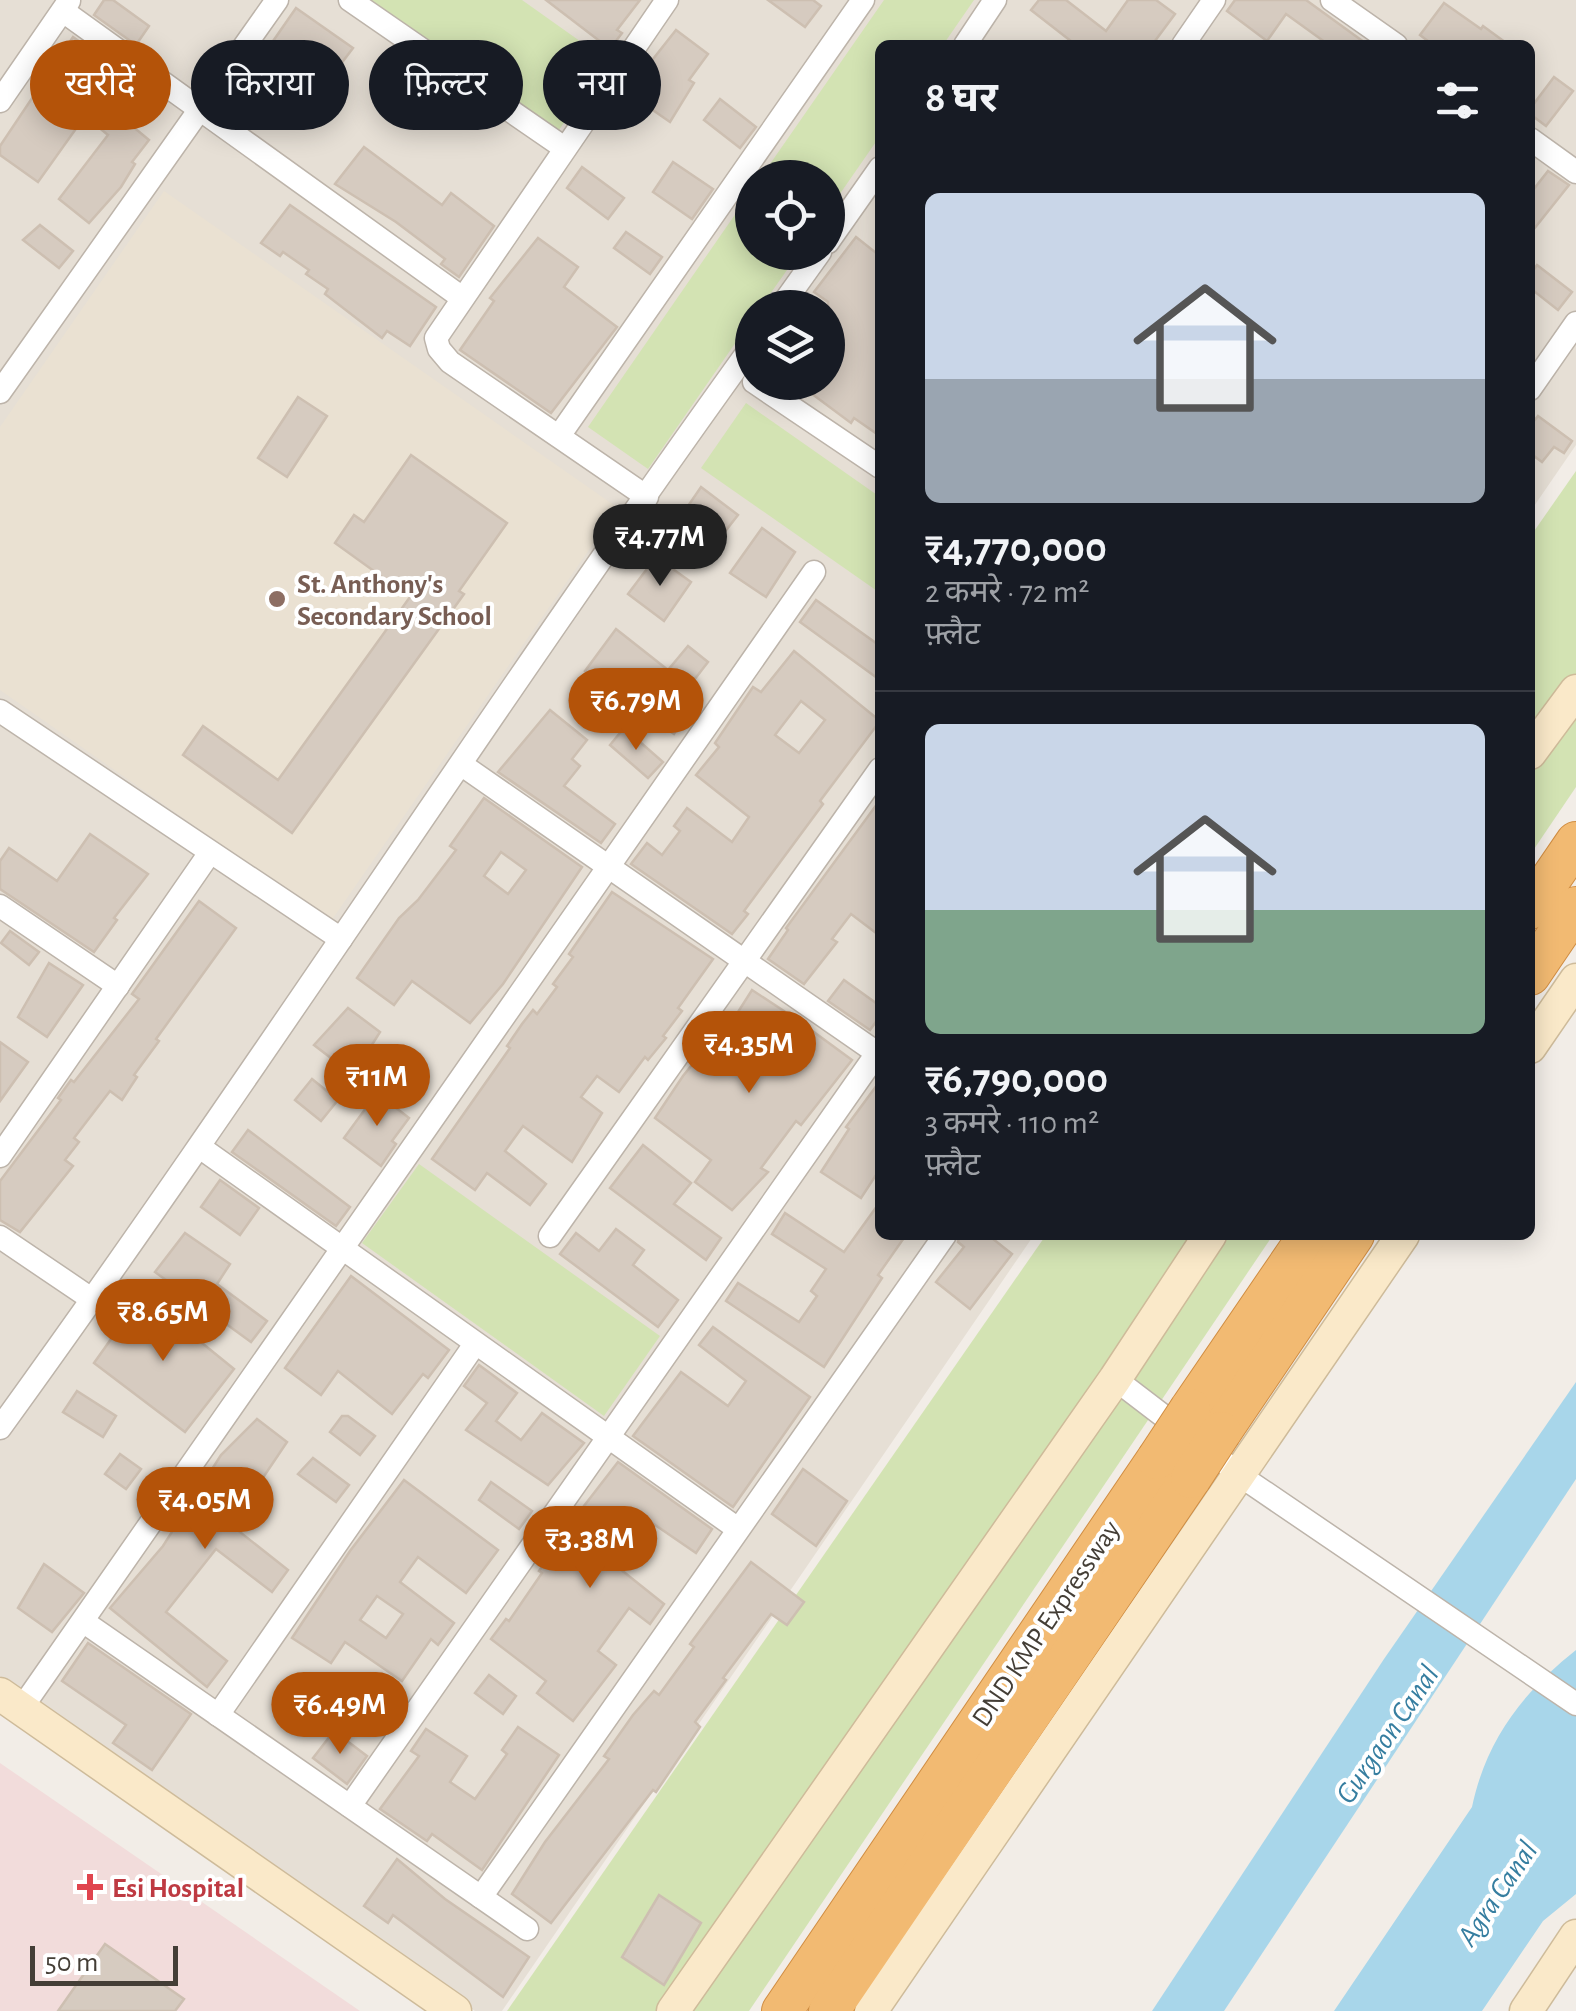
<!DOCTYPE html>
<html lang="hi">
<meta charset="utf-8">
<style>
body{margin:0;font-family:"Alegreya Sans","Noto Sans Devanagari",sans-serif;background:#20242c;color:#f1f3f6;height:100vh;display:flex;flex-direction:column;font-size:38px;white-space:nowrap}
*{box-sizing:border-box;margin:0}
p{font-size:32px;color:#9ea1a6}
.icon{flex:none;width:55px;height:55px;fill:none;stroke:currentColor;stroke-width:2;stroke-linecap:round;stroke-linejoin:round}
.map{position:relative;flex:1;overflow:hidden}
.side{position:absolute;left:875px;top:40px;width:660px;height:1200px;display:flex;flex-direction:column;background:#171b24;border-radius:15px;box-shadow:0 5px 25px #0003}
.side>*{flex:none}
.guide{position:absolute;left:30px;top:40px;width:695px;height:90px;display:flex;gap:20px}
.buttons{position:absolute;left:735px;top:160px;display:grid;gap:20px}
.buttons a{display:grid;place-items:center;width:110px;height:110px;border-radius:50%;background:#171b24;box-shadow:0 5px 25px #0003;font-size:50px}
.scale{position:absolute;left:30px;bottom:25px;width:148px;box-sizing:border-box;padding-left:10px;border:5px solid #443e36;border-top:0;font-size:28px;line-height:35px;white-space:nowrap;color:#443e36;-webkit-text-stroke:8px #fff;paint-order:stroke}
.price{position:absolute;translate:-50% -85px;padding:0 22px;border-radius:35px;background:#b45309;color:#fff;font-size:32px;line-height:65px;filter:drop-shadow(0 2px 5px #0008)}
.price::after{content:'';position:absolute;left:50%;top:60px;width:30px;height:22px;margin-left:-15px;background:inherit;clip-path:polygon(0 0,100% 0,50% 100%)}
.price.current{background:#222;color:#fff}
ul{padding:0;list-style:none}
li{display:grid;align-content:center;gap:20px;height:530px;padding:0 50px}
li+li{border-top:2px solid #363941}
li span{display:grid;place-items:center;height:310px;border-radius:15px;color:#555}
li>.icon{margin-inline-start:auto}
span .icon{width:180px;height:180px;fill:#fffc;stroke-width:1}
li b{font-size:42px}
h2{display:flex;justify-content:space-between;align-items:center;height:120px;padding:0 50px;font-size:42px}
.tag{padding:0 35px;border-radius:45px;background:#171b24;box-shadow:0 5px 25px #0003;font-size:35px;line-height:90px}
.tag.current{background:#b45309;color:#fff}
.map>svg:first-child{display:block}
</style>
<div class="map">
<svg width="1576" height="2011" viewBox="0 0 1576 2011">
<rect width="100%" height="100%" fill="#f2ede7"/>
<path fill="#e6dfd5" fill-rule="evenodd" d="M0 0H1576V445L1530 512V45H880V1235H1034L502 2011H475L0 1676ZM752 178H828V252H752ZM752 308H828V382H752Z"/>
<polygon fill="#eae1d2" points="164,191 618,508 331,921 0,690 0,427"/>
<polygon fill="#f2dcdb" points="0,1763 360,2011 0,2011"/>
<g fill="#d3e3b3">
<polygon points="353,0 522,0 608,61 551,141"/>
<polygon points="884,0 974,0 943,45 880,45 880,136 828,211 828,178 761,177"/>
<polygon points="752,190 752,252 799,253 761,307 752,308 752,319 648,469 588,427"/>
<polygon points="746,403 880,497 880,593 701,468"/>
<polygon points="1576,471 1576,787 1530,855 1530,537"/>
<polygon points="419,1164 660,1336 604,1416 362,1243"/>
<polygon points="1046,1235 1273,1235 749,2011 507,2011"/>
</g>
<g fill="#a8d6ea">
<polygon points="1576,1382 1576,1479 1224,2011 1152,2011 1384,1659"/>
<path d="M1576 1650V1894L1543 1921 1482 2011H1334L1472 1807C1486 1740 1523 1692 1576 1650Z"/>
</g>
<g fill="#d6cbc0" stroke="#cdbfb1" stroke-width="2.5" fill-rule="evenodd">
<polygon points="104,0 113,0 149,26 136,45 94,15"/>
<polygon points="546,0 640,0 617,30 622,33 610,49"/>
<polygon points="768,0 813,0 821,6 805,27"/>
<polygon points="1039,0 1066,0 1106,31 1128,0 1156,0 1175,14 1152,45 1076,45 1031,10"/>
<polygon points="1235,0 1306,0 1368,45 1329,45 1286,14 1267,41 1227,11"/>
<polygon points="1444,3 1481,29 1483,26 1509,45 1433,45 1420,35"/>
<polygon points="296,8 353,48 325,85 271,44"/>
<polygon points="676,30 708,54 689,80 694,83 670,122 627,92"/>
<polygon points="73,37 118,69 97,97 149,140 132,162 135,164 121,187 89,223 59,199 108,135 85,116 38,182 0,155 0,146"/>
<polygon points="1554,77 1573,91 1546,126 1530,114 1530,109"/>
<polygon points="720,99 756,127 740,148 704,120"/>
<polygon points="364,147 442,205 451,193 494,226 459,277 441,264 445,259 396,222 335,184"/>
<polygon points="673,162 713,189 692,219 653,192"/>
<polygon points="582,167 624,198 608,219 567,188"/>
<polygon points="1548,171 1569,185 1530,234 1530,194"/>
<polygon points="290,205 436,307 410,346 387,331 382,338 325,294 328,289 306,274 309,270 283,252 280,256 261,243"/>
<polygon points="40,225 73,251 59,268 23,240"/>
<polygon points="626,232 662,257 650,274 614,248"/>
<polygon points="856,237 880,256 880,436 854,418 851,423 796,382 828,382 828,302 814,292"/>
<polygon points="538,238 578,267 564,287 617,327 551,413 460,350 494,301 490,298"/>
<polygon points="1537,265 1572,292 1558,310 1530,288 1530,275"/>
<polygon points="298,397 327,416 287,477 258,458"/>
<polygon points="1538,416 1572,441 1564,453 1554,447 1542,462 1530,453 1530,426"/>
<polygon points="411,455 507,523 459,591 464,594 292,833 183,755 203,726 278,780 410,597 335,543 354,515 364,522"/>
<polygon points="701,487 738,515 709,552 675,525"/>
<polygon points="762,528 795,552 766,597 730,573"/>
<polygon points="656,557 691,582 664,621 628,594"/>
<polygon points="816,600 880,646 880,680 800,622"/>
<polygon points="616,629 668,670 688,646 708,662 691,684 701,692 674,734 585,671"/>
<path d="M794 651 880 721 820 801 823 804 744 911 748 914 732 934 631 864 647 843 662 855 680 831 674 826 687 808 732 842 749 817 696 775 719 747 715 743 753 687 761 692ZM801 701 825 720 799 753 775 735Z"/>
<polygon points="550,710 587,740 572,759 580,766 564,786 615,824 601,843 498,772"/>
<polygon points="624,728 663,762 648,778 610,745"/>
<path d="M484 798 582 867 503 984 470 1023 412 981 394 1005 357 978 399 918 418 900 456 850 450 846ZM501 852 526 870 508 894 484 876Z"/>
<polygon points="880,800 880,936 851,914 832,939 837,942 804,984 768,959 788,930 786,928"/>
<polygon points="90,834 148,874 114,918 117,920 94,952 0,889 0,861 9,848 57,881"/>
<polygon points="612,892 713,959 678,1008 682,1011 663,1036 666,1038 648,1060 645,1057 619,1092 597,1076 581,1097 602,1113 572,1162 523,1126 505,1151 546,1184 530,1205 487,1173 475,1190 432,1159 510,1048 507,1046 522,1024 533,1010 537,1014 557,987 553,984 573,957 569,954"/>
<polygon points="199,901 236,928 156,1039 159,1041 134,1075 137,1077 122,1100 110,1091 74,1138 79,1142 65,1160 73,1166 20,1232 0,1220 0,1181 61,1100 58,1098 71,1080 74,1082 139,999 132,994"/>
<polygon points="10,931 39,952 29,965 1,943"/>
<polygon points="49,963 83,985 47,1037 18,1017"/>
<polygon points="844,980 880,1006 880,1016 870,1030 828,1001"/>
<polygon points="752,990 784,1011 772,1027 794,1044 807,1027 852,1060 801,1125 796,1121 761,1168 768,1172 732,1210 695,1182 711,1160 655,1118 683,1076 728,1020 731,1023"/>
<polygon points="348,1008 380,1032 353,1075 314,1045"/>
<polygon points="0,1042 28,1062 0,1101"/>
<polygon points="312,1079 338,1100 321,1121 295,1100"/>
<polygon points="880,1081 880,1169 861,1198 821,1172 849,1129 846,1127"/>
<polygon points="377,1093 409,1118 392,1141 396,1144 381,1166 344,1138"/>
<polygon points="248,1130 350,1207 336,1226 232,1152"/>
<polygon points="643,1145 691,1183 674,1204 721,1238 706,1260 610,1188"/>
<polygon points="220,1180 259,1208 240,1235 201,1207"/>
<polygon points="880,1202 880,1235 906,1235 878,1275 882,1278 824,1367 726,1301 738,1283 799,1322 817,1296 811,1291 826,1269 772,1234 785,1213 844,1252"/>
<polygon points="616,1229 644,1250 633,1265 678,1300 658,1327 560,1254 576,1233 599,1251"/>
<polygon points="185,1233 230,1264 217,1284 267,1321 251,1342 155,1272"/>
<polygon points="960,1235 988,1235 1012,1254 970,1309 936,1282 964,1247 958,1242"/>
<polygon points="351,1276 449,1350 428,1378 423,1374 392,1414 338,1371 321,1395 285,1368"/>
<polygon points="139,1292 234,1369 185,1432 94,1363 131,1311 127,1308"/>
<polygon points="713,1327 810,1397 733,1507 633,1436 681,1372 728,1406 746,1381 699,1345"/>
<polygon points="479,1365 517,1393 496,1421 521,1440 542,1413 584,1443 548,1485 466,1430 487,1403 464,1386"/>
<polygon points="77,1391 116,1416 103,1437 63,1412"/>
<polygon points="342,1416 348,1416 375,1436 360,1455 330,1432"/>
<polygon points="257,1419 287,1442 231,1525 288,1570 272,1592 216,1549 166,1612 227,1661 207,1687 110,1608 163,1546 221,1455"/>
<polygon points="120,1454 141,1469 126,1489 105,1474"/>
<polygon points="313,1458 349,1485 336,1502 298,1474"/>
<polygon points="618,1462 712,1529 696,1553 645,1518 642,1523 635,1518 605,1557 664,1604 650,1624 629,1608 598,1651 616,1665 573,1721 537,1693 546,1681 491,1639 506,1619 509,1621 542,1573 539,1571 556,1547 553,1546"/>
<polygon points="803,1469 847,1501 816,1546 772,1514"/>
<path d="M404 1480 498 1550 466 1593 418 1557 400 1582 454 1623 438 1645 431 1639 402 1681 345 1642 331 1663 292 1638 350 1551ZM377 1596 403 1614 386 1638 360 1620Z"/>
<polygon points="491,1482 532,1511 519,1529 479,1500"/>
<polygon points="751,1562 804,1602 787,1625 771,1614 723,1678 726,1680 695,1722 700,1727 656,1792 653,1790 551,1923 512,1894 545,1842 609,1759 604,1756 633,1715 654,1691 659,1695 694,1647 690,1644"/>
<polygon points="44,1564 84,1593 52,1632 18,1608"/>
<polygon points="88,1643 191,1714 152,1770 113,1743 126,1725 62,1681"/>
<polygon points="489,1675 516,1696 503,1714 475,1693"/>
<polygon points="518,1727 559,1755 482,1870 432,1834 427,1841 380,1809 419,1756 411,1751 426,1729 467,1756 450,1782 475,1799 507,1754 502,1750"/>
<polygon points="334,1731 367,1756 347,1784 313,1758"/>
<polygon points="397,1859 445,1899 529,1957 503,1997 393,1915 388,1923 364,1906"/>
<polygon points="659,1895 701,1923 664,1985 622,1957"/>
<polygon points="105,1944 184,1999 175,2011 58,2011"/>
</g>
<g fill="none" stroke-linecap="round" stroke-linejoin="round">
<defs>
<g id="street">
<polyline points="350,0 563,147"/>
<polyline points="1332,0 1396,45"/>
<polyline points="63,11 461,297"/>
<polyline points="965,45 995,0"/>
<polyline points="1183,45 1214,0"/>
<polyline points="0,101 69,1"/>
<polyline points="1530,139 1576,172"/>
<polyline points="828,242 880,168"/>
<polyline points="780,308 820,252"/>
<polyline points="754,382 880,467"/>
<polyline points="1530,389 1576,323"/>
<polyline points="0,392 277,0"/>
<polyline points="559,436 863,0"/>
<polyline points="647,497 450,362 439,349 436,338 667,0"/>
<polyline points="0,711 341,939"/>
<polyline points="462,765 880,1055"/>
<polyline points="0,906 118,986"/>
<polyline points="201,1148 738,1529"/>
<polyline points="0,1156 209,854"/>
<polyline points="550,1236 880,769"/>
<polyline points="0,1237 93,1300"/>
<polyline points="1115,1379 1251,1483 1576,1704"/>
<path d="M0 1428C258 1072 495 702 752 346"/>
<polyline points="84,1622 527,1929"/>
<polyline points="21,1709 814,572"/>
<polyline points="218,1715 475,1344"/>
<polyline points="350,1806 880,1049"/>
<polyline points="481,1897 945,1235"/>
</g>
<g id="secondary">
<polyline points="1530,753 1576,691"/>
<polyline points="1530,1047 1576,980"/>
<polyline points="0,1694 455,2011"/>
<polyline points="673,2011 1115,1379 1210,1235"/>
<polyline points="871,2011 1403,1235"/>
<polyline points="1526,2011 1576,1936"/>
</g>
<g id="highway">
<polyline points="1530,909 1576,842"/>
<polyline points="1530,975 1576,907"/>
<polyline points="1190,1409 1309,1235"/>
<polyline points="1221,1432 1354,1235"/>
<polyline points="782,2011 1157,1459"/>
<polyline points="829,2011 1191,1478"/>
</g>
</defs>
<use href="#street" stroke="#bdb4aa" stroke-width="25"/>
<use href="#secondary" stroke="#cebb9a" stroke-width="35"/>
<use href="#highway" stroke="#d08d42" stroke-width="42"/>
<use href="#street" stroke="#fff" stroke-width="22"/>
<use href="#secondary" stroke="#fae9c9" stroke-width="32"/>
<use href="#highway" stroke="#f2ba72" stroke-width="40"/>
<defs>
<g id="highway-bridge">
<polyline points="1157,1459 1190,1409"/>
<polyline points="1191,1478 1221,1432"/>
</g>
</defs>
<use href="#highway-bridge" stroke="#d08d42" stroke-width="42" stroke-linecap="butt"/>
<use href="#highway-bridge" stroke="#f2ba72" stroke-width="40"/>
</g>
<circle fill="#8d6e63" stroke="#fff" stroke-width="4" cx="277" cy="599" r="10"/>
<path fill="#e0444e" stroke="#fff" stroke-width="4" d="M85 1872h10v10h10v10h-10v10h-10v-10h-10v-10h10z"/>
<g text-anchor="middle" stroke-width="8" stroke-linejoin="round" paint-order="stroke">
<g font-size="28" font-weight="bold" fill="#785e54" stroke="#fff" text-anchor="start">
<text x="297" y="593">St. Anthony's<tspan x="297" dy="32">Secondary School</tspan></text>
</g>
<g font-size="28" fill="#443e36" stroke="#fff">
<text transform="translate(1045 1623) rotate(-56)" y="10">DND KMP Expressway</text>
</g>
<g font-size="28" font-weight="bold" fill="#be3a42" stroke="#fff" text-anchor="start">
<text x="112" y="1897">Esi Hospital</text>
</g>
<g font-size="30" font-style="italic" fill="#367ea0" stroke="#fff">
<text transform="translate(1387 1734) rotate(-56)" y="10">Gurgaon Canal</text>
<text transform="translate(1497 1893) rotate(-56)" y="10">Agra Canal</text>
</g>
</g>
</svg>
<div class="buttons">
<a><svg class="icon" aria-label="locate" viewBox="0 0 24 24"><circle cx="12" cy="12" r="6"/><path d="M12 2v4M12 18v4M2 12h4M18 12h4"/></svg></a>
<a><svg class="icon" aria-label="layers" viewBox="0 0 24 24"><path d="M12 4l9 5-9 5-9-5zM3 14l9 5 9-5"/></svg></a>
</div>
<div class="scale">50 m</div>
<b class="price current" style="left:660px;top:589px">₹4.77M</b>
<b class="price" style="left:636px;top:753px">₹6.79M</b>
<b class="price" style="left:749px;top:1096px">₹4.35M</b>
<b class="price" style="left:377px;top:1129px">₹11M</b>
<b class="price" style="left:163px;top:1364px">₹8.65M</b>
<b class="price" style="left:205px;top:1552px">₹4.05M</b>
<b class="price" style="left:590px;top:1591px">₹3.38M</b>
<b class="price" style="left:340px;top:1757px">₹6.49M</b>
<div class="guide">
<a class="tag current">खरीदें</a>
<a class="tag">किराया</a>
<a class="tag">फ़िल्टर</a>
<a class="tag">नया</a>
</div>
<section class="side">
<h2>8 घर<svg class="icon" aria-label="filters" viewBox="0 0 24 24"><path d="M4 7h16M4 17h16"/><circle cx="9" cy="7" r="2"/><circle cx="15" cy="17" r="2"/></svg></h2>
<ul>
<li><span style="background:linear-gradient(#c9d6e8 60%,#9aa5b1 0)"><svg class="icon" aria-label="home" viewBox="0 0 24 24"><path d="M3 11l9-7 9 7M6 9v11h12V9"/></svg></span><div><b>₹4,770,000</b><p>2 कमरे · 72 m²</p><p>फ़्लैट</p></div></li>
<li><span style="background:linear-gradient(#c9d6e8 60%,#7fa58c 0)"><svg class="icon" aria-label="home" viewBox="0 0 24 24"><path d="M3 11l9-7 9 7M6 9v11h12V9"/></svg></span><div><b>₹6,790,000</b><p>3 कमरे · 110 m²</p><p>फ़्लैट</p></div></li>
</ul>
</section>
</div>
